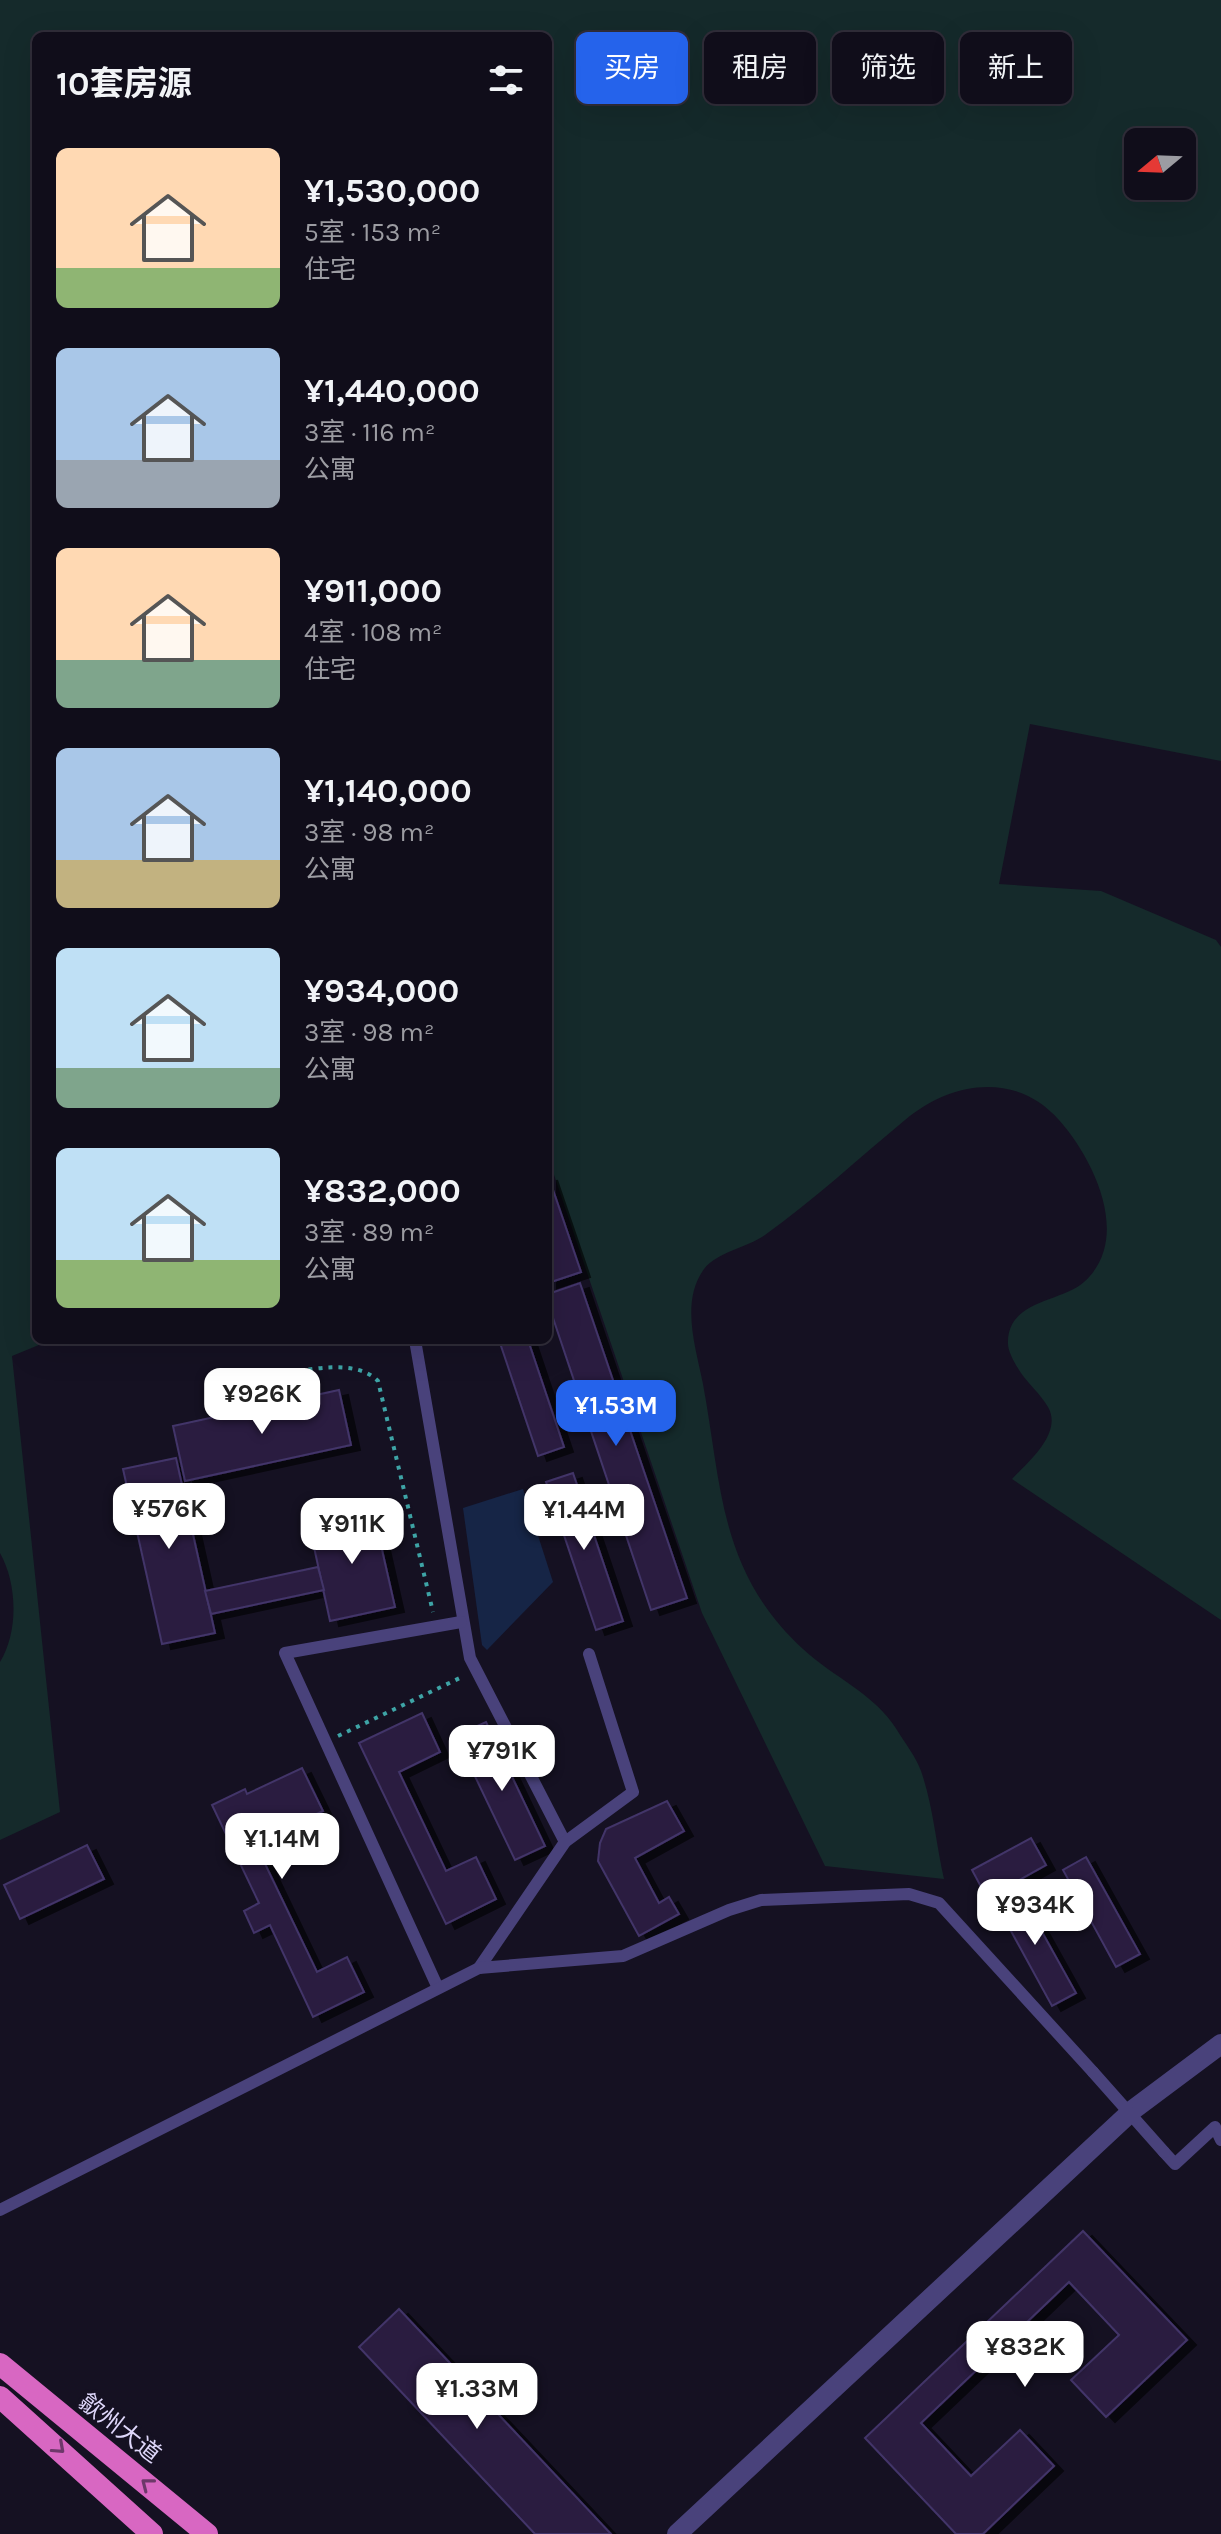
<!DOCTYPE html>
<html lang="zh">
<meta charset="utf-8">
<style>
body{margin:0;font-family:Karla,"Noto Sans SC",sans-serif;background:#191623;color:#f1f3f6;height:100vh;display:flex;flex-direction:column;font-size:30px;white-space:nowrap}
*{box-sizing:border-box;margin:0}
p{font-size:26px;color:#9c9ca2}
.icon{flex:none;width:44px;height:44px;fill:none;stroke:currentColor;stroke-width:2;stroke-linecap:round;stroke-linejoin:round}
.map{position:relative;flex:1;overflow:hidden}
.sheet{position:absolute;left:32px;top:32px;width:520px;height:1312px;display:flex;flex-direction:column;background:#100d1a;border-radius:12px;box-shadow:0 8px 32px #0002,0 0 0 2px #302d39}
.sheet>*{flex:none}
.top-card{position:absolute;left:576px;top:32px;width:524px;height:72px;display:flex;gap:16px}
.needle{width:52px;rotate:251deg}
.fabs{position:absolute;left:1124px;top:128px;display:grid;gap:16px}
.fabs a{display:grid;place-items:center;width:72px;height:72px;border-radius:12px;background:#100d1a;box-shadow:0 8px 32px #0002,0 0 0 2px #302d39;font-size:40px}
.price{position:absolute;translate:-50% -68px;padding:0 18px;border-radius:16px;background:#fff;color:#222;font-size:26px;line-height:52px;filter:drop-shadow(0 2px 4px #0008)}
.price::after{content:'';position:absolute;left:50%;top:48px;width:24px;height:18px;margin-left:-12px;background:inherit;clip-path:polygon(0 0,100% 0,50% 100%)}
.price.current{background:#2563eb;color:#fff}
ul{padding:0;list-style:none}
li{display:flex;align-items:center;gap:24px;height:200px;padding:0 24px}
li span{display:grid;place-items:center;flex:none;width:224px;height:160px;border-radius:12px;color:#555}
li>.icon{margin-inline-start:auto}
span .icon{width:96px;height:96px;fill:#fffc;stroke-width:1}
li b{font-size:34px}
h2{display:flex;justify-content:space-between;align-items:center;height:96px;padding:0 24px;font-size:34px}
.tag{padding:0 28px;border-radius:12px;background:#100d1a;box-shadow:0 8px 32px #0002,0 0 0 2px #302d39;font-size:28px;line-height:72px}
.tag.current{background:#2563eb;color:#fff}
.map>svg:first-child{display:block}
</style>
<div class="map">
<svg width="1221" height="2534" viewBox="0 0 1221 2534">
<defs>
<filter id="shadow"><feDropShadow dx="9" dy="5" stdDeviation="0" flood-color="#0009"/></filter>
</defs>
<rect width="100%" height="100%" fill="#151122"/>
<path fill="#152a2b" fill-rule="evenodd" d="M0 0H1221V761L1030 724 999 884 1101 891 1216 940 1221 947V1620L1012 1479C1028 1462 1063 1433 1048 1407 1040 1393 1027 1383 1019 1370 1014 1362 1007 1350 1008 1341 1009 1300 1062 1302 1084 1282 1133 1238 1093 1158 1059 1120 1016 1071 951 1081 905 1120 859 1158 814 1200 765 1235 748 1247 717 1252 704 1269 680 1302 696 1348 703 1384 722 1487 719 1572 803 1649 834 1678 874 1693 897 1730 905 1743 916 1757 921 1771 933 1805 936 1844 944 1879L825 1866 702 1613 548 1157V36H36V1340H51L12 1356 60 1812 0 1840V1662C19 1631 17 1583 0 1553ZM1138 142H1182V186H1138Z"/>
<polygon fill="#162546" points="523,1489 553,1582 487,1650 482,1645 463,1508"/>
<g fill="#291f40" stroke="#433469" stroke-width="2" filter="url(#shadow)">
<polygon points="548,1175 581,1272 548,1283"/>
<polygon points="580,1283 687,1598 651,1610 548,1303 548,1294"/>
<polygon points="499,1340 528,1340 564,1447 538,1456"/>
<polygon points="339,1390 351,1445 185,1481 173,1426"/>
<polygon points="176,1458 215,1633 162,1644 123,1469"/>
<polygon points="573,1473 623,1621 596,1630 546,1482"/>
<polygon points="373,1510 395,1607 330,1621 309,1524"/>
<polygon points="318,1567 324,1590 211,1614 205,1591"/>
<polygon points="422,1713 440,1752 399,1772 446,1871 476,1857 496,1899 446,1924 359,1743"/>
<polygon points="486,1722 545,1846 515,1860 460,1745 479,1735 475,1727"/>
<polygon points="302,1768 323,1811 255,1843 317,1972 347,1957 364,1992 313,2017 270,1925 254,1933 244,1911 259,1903 212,1805 245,1789 247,1794"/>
<polygon points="667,1801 684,1831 635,1858 659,1903 669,1897 679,1914 639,1936 598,1861 600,1843 606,1829"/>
<polygon points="1031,1838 1046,1865 987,1898 972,1870"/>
<polygon points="87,1845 104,1879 20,1919 4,1885"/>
<polygon points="1086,1857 1140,1954 1116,1967 1063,1870"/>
<polygon points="1017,1887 1076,1993 1052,2006 994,1900"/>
<polygon points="1083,2231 1187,2340 1106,2417 1071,2380 1119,2335 1069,2282 921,2423 971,2476 1020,2430 1054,2466 983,2534 956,2534 865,2438"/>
<polygon points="399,2309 611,2534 535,2534 359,2347"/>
</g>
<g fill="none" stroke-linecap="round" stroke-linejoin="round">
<g stroke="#3ea4a6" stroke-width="4" stroke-dasharray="4 6" stroke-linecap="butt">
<path d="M240 1384C277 1377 350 1352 378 1381L433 1612"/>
<polyline points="338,1736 464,1676"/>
</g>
<g stroke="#49427b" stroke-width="12">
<polyline points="415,1340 470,1658 565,1842"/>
<polyline points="479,1968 565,1842 633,1792 589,1654"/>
<polyline points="438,1988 285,1653 461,1622"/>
<polyline points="1164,2152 1175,2164 1215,2127 1221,2140"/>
<polyline points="0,2210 479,1968 623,1956 729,1910 761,1900 909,1894 939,1903 1093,2072"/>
</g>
<polyline stroke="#49427b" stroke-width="20" points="677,2534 1134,2109 1221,2044"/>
<g stroke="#d867c2" stroke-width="22">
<polyline points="0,2364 207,2534"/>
<polyline points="0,2397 152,2534"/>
</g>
<polyline stroke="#49427b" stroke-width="12" points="1093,2072 1164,2152"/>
</g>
<defs><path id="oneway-chevron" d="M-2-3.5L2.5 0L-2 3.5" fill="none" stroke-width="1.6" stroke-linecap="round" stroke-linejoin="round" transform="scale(2)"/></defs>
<g stroke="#6d386a">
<use href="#oneway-chevron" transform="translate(59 2448) rotate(42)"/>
<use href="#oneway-chevron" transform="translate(147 2484) rotate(-142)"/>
</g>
<g text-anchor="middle" stroke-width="7" stroke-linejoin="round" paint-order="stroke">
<g font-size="24" fill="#ded7fa" stroke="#151122">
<text transform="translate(120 2428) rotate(38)" y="8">歙州大道</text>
</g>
</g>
</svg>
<div class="fabs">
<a><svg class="needle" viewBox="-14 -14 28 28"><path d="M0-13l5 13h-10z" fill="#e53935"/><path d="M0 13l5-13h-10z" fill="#9c9ca2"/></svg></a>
</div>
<b class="price" style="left:262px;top:1436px">¥926K</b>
<b class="price current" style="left:616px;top:1448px">¥1.53M</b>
<b class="price" style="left:169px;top:1551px">¥576K</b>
<b class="price" style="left:584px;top:1552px">¥1.44M</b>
<b class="price" style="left:352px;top:1566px">¥911K</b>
<b class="price" style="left:502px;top:1793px">¥791K</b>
<b class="price" style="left:282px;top:1881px">¥1.14M</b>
<b class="price" style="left:1035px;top:1947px">¥934K</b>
<b class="price" style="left:1025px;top:2389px">¥832K</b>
<b class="price" style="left:477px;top:2431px">¥1.33M</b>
<div class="top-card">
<a class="tag current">买房</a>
<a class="tag">租房</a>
<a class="tag">筛选</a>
<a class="tag">新上</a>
</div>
<section class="sheet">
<h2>10套房源<svg class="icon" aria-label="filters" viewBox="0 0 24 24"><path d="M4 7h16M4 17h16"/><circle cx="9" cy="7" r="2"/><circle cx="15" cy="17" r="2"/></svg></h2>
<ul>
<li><span style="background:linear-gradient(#ffd9b3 75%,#8fb573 0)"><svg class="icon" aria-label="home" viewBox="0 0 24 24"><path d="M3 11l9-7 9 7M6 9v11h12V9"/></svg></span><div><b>¥1,530,000</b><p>5室 · 153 m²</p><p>住宅</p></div></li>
<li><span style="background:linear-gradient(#a9c7e8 70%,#9aa5b1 0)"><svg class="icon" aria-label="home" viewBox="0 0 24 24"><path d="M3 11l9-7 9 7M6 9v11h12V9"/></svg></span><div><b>¥1,440,000</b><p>3室 · 116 m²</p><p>公寓</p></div></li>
<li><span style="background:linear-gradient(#ffd9b3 70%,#7fa58c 0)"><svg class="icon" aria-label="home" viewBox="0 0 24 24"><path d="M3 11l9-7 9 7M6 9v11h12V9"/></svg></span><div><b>¥911,000</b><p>4室 · 108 m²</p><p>住宅</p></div></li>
<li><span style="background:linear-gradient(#a9c7e8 70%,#c2b280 0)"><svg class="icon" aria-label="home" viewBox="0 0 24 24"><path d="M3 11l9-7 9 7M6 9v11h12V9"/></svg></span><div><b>¥1,140,000</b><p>3室 · 98 m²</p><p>公寓</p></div></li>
<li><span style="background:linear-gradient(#bfe0f5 75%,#7fa58c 0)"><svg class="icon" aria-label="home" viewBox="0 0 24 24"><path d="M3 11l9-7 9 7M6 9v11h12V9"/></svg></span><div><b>¥934,000</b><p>3室 · 98 m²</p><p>公寓</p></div></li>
<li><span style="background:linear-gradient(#bfe0f5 70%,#8fb573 0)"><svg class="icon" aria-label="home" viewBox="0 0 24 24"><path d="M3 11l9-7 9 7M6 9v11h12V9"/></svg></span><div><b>¥832,000</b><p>3室 · 89 m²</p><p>公寓</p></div></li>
</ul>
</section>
</div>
